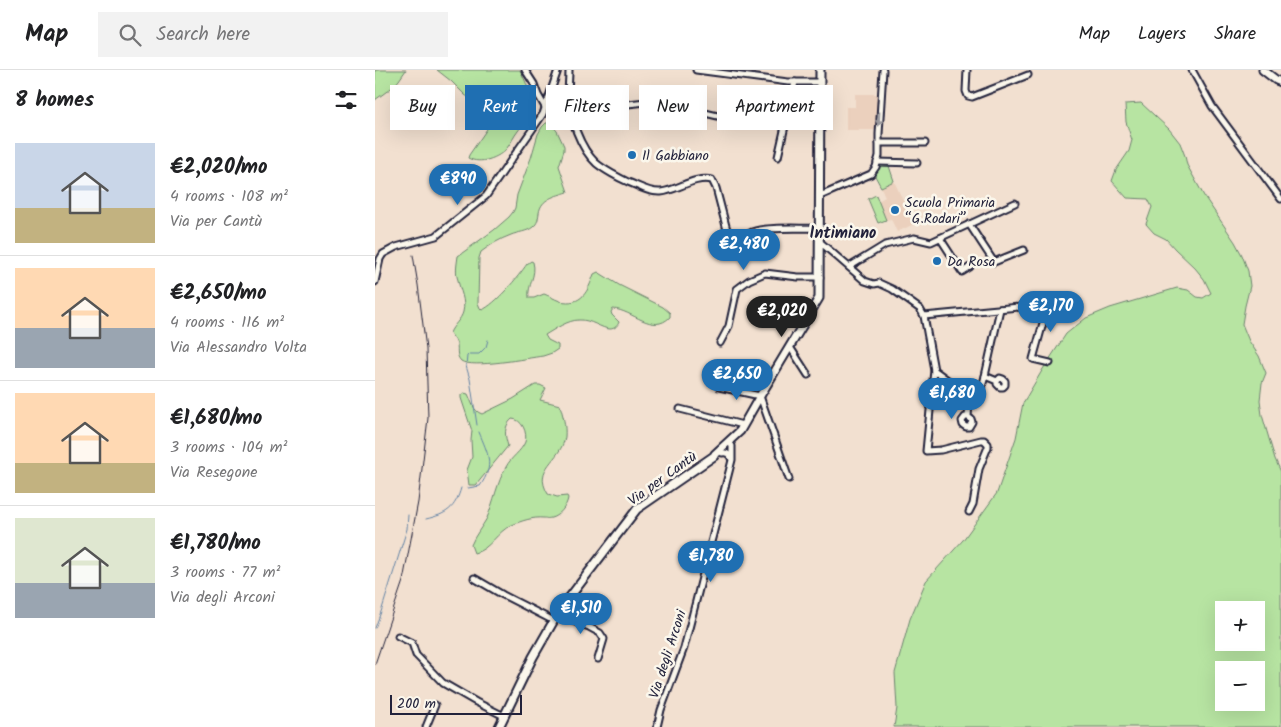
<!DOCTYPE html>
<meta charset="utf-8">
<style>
body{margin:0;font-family:Kalam,sans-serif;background:#f2f2f2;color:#202124;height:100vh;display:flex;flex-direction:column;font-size:19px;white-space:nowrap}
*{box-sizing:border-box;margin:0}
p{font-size:16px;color:#757577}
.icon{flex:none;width:28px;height:28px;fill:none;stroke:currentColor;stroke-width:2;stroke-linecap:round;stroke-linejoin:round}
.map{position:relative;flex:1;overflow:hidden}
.side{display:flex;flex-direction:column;background:#fff;width:375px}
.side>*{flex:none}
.banner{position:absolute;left:15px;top:15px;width:475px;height:45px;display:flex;gap:10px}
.buttons{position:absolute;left:840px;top:531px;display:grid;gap:10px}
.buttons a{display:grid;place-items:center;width:50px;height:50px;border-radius:0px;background:#fff;box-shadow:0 5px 20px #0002;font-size:25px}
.scale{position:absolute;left:15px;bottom:12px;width:132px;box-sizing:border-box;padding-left:5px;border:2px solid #22223b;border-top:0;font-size:14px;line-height:18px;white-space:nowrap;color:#22223b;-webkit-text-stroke:4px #fbf7ec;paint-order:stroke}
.price{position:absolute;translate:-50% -42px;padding:0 11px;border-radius:18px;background:#1f6fb2;color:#fff;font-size:16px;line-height:32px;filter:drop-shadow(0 1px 2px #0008)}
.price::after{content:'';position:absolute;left:50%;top:30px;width:15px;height:11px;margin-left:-8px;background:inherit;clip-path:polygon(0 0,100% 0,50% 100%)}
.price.active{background:#222;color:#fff}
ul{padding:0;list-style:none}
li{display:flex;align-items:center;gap:15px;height:125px;padding:0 15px}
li+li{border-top:1px solid #e0e0e0}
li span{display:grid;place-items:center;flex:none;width:140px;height:100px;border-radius:0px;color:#555}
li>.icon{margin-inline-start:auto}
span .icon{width:60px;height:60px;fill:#fffc;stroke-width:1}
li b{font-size:21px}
h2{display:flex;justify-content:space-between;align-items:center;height:60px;padding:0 15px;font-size:21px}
.pill{padding:0 18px;border-radius:0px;background:#fff;box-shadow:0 5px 20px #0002;font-size:18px;line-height:45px}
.pill.active{background:#1f6fb2;color:#fff}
header{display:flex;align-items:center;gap:30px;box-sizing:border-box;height:70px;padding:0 25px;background:#fff;border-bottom:1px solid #e0e0e0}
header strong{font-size:24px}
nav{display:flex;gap:28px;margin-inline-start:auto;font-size:18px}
.search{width:350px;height:45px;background:#f2f2f2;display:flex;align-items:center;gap:12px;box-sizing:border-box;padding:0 18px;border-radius:0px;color:#757577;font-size:19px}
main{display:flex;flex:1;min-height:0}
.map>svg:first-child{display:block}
</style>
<header>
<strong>Map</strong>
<div class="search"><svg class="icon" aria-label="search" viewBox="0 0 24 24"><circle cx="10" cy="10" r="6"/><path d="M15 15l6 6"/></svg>Search here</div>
<nav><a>Map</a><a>Layers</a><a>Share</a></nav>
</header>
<main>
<section class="side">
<h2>8 homes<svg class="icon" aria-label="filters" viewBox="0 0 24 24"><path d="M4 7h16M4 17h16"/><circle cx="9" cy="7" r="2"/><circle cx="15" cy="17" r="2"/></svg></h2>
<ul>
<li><span style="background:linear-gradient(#c9d6e8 65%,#c2b280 0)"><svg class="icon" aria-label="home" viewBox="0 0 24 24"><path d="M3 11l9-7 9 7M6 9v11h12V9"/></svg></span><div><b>€2,020/mo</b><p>4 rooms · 108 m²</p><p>Via per Cantù</p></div></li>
<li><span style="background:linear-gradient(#ffd9b3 60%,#9aa5b1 0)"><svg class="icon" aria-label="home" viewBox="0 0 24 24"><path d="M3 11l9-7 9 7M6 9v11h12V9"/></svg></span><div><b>€2,650/mo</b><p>4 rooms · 116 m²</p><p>Via Alessandro Volta</p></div></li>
<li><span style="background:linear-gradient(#ffd9b3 70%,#c2b280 0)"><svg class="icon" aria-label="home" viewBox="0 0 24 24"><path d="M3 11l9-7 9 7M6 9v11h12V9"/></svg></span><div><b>€1,680/mo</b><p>3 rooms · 104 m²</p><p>Via Resegone</p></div></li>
<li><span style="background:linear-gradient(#dfe7d0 65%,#9aa5b1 0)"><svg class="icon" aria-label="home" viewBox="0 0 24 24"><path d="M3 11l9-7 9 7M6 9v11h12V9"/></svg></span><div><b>€1,780/mo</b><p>3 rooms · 77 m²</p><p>Via degli Arconi</p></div></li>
</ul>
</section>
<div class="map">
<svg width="906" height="657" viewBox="0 0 906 657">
<rect width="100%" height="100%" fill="#f2e0d0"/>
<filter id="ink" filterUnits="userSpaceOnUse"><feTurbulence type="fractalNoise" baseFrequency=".02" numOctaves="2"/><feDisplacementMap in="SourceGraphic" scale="10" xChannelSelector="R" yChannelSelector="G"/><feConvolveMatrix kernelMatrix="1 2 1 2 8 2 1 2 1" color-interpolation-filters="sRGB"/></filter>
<g filter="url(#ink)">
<g fill="#ebd0bd">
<polygon points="480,24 504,24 504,60 471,60 471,37 480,37"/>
<polygon points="519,111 539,154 522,162 516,149 511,150 503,131 510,127 506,117"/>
</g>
<g fill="#b7e4a2" stroke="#6c836e" fill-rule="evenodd">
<polygon points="0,0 31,0 24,10 19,16 0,30"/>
<path d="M62 0H145C149 8 159 29 157 37 155 46 148 54 143 61 139 66 136 73 132 78 124 88 105 95 93 88L94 85 112 59 114 48 102 33 90 25 76 11Z"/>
<path d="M766 33 794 59 805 73 810 86 812 95 829 126 860 172 867 185 873 201 875 216 870 236 867 254 874 271 884 286 891 303 887 313 885 330 887 345 900 389 906 402V657H519L522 638 520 603 535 549 551 511 588 470 622 423 641 368 648 333 668 299 691 264 711 248 735 238 802 218 813 220 822 227 828 228 836 223 829 209 820 198 800 179 791 169 779 163 771 154 777 137 773 129 752 128 737 111 741 100 754 81 757 70 751 52 750 34ZM849 540H881V572H849ZM849 600H881V632H849Z"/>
<path d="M171 53H175L182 61 189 76V80L184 96 193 122C181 126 166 128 164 143 163 149 163 153 158 157 152 162 143 162 136 165 125 169 115 175 106 182L104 188 103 233 105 238 107 240C121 234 143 207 152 194L156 191 158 192C162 206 152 215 154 228H159L169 224C175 226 179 229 185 231 207 236 213 221 219 204L223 202 244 215 288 237 295 243V247C278 265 257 240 238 239L236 242 237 245 244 252C243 255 240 259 235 259 227 259 215 249 204 250 193 250 180 259 170 265L173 270 183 275V279L177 283 168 286C153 288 97 299 86 291 80 285 84 279 81 272 80 269 77 266 75 263 78 255 86 250 88 242 91 230 85 221 83 210 80 202 82 194 83 186L119 160 134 147 138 142 140 138 142 125 156 88 163 64 167 57Z"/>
<polygon points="502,92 513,93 519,111 506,117 499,104 496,105"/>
<polygon points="501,125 511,150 503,153 493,129"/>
<path d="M160 315H165L171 318 165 330 185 335C188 346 191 355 190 367 186 391 157 397 173 424L182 427 192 426 193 428C192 436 184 446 176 448 171 449 172 448 168 448 158 447 146 451 137 455 122 461 115 480 99 483L96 475C100 465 107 457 112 448 119 431 122 413 131 397 136 387 146 382 150 372 153 363 147 349 137 349 128 357 130 366 133 376L101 415H94L92 400 97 387 96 370 97 361 86 328V325L89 323 93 324C97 332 98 341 107 344L138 329Z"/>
</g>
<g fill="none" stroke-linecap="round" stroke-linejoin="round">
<g stroke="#6383a5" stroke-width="1">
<polyline points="102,355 95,309 91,296 92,286 94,284 104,284 111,277 113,270"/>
<path d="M93 418 105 416C120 395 113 384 104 362"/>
<path d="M51 449C72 444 80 439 86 418"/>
<polyline points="0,558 7,539 32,459 33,445"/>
</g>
<defs>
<g id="street">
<polyline points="150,0 159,14 163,25 170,37"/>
<path d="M194 0C194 9 193 18 193 27 195 48 205 78 221 93 228 99 244 108 253 112 264 116 274 123 286 122 303 120 319 106 337 110L341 118 352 160 358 166 367 169C370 167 373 164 377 162 394 156 426 159 445 158"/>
<polyline points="321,0 413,12 445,12"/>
<polyline points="592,0 591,21 593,26 597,27 653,5"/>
<polyline points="817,0 837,36 906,129"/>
<polyline points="244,35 280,31 376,54 411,53"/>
<polyline points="504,73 550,73"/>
<polyline points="403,87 420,12"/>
<polyline points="502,92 542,93"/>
<polyline points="445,126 496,104 501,97 504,86 504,64 508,0"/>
<polyline points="594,154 619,192 649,180"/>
<polyline points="565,168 587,202 595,197"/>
<polyline points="445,172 490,211 499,214 504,213 517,219 545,239 549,246 559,300 551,381 566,380 606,370 609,370 613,374 613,377 604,399 598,434 594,442"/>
<polyline points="474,197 510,175 539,168 556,172 640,133"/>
<polyline points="0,212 5,189 8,184 21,177 61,166 111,126 168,44 183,0"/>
<polyline points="673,235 658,289 675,293"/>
<polyline points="549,246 666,235 694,239"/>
<polyline points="345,273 354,256 362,219 374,210 390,203 423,207 445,207"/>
<polyline points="415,277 433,305"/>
<polyline points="559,300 585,319 594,332 593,347 590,347 587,351 588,355 591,357 594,357 597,352 596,349 593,347"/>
<polyline points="610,306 625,239"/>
<polyline points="344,317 385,326 414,409"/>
<path d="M594 332C605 325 607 318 610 306L622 311V314L625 317H628L630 315V311L628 309 625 308 622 311"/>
<polyline points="305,339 368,355"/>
<path d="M347 383C352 382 354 384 356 388"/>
<polyline points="99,508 128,525 179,551"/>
<polyline points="182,545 214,557 225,563 229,569 223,589"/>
<polyline points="23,566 37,573 41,585 68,613 101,632 129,646"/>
<polyline points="51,657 60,635"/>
<polyline points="282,657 286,640 309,578 357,390 357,376 354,372"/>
</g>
<g id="secondary">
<polyline points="888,0 901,10 906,12"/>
<polyline points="124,657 158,587 182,545 194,528 262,439 339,386 340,384 365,361 385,326 444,228 445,0"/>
</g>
</defs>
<use href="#street" stroke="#22223b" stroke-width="9"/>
<use href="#secondary" stroke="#22223b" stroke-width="11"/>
<use href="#street" stroke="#fbf7ec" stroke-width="5"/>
<use href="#secondary" stroke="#fbf7ec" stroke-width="7"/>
<polyline stroke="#22223b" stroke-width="1" points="0,594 28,511 43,432 53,348 51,279 43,215 38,185"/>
</g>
<defs><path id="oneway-solid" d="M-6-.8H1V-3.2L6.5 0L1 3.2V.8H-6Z" transform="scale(1.25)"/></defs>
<use fill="#99979c" href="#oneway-solid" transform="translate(504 49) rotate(93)"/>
</g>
<g fill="#1f6fb2" stroke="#fbf7ec" stroke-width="2">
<circle cx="257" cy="85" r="5"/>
<circle cx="520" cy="140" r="5"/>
<circle cx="562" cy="191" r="5"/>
</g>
<g text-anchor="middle" stroke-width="5" stroke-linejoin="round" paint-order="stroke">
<g font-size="14" fill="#22223b" stroke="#fbf7ec" text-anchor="start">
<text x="267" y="90">Il Gabbiano</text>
<text x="530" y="137">Scuola Primaria<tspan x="530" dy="16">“G.Rodari”</tspan></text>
<text x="572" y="196">Da Rosa</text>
</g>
<g font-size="14" fill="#22223b" stroke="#fbf7ec">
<text transform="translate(287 408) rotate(-36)" y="5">Via per Cantù</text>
<text transform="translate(292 584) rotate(-72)" y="5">Via degli Arconi</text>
</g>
<g font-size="16" font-weight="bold" fill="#22223b" stroke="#fbf7ec">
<text x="468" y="168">Intimiano</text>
</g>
</g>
</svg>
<div class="buttons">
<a>+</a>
<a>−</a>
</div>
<div class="scale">200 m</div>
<b class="price" style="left:83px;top:136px">€890</b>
<b class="price" style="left:369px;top:201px">€2,480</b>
<b class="price" style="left:676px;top:263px">€2,170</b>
<b class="price active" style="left:407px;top:268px">€2,020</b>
<b class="price" style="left:362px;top:331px">€2,650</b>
<b class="price" style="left:577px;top:350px">€1,680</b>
<b class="price" style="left:336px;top:513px">€1,780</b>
<b class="price" style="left:206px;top:565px">€1,510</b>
<div class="banner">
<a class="pill">Buy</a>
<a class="pill active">Rent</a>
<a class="pill">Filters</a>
<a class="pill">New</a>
<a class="pill">Apartment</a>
</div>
</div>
</main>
